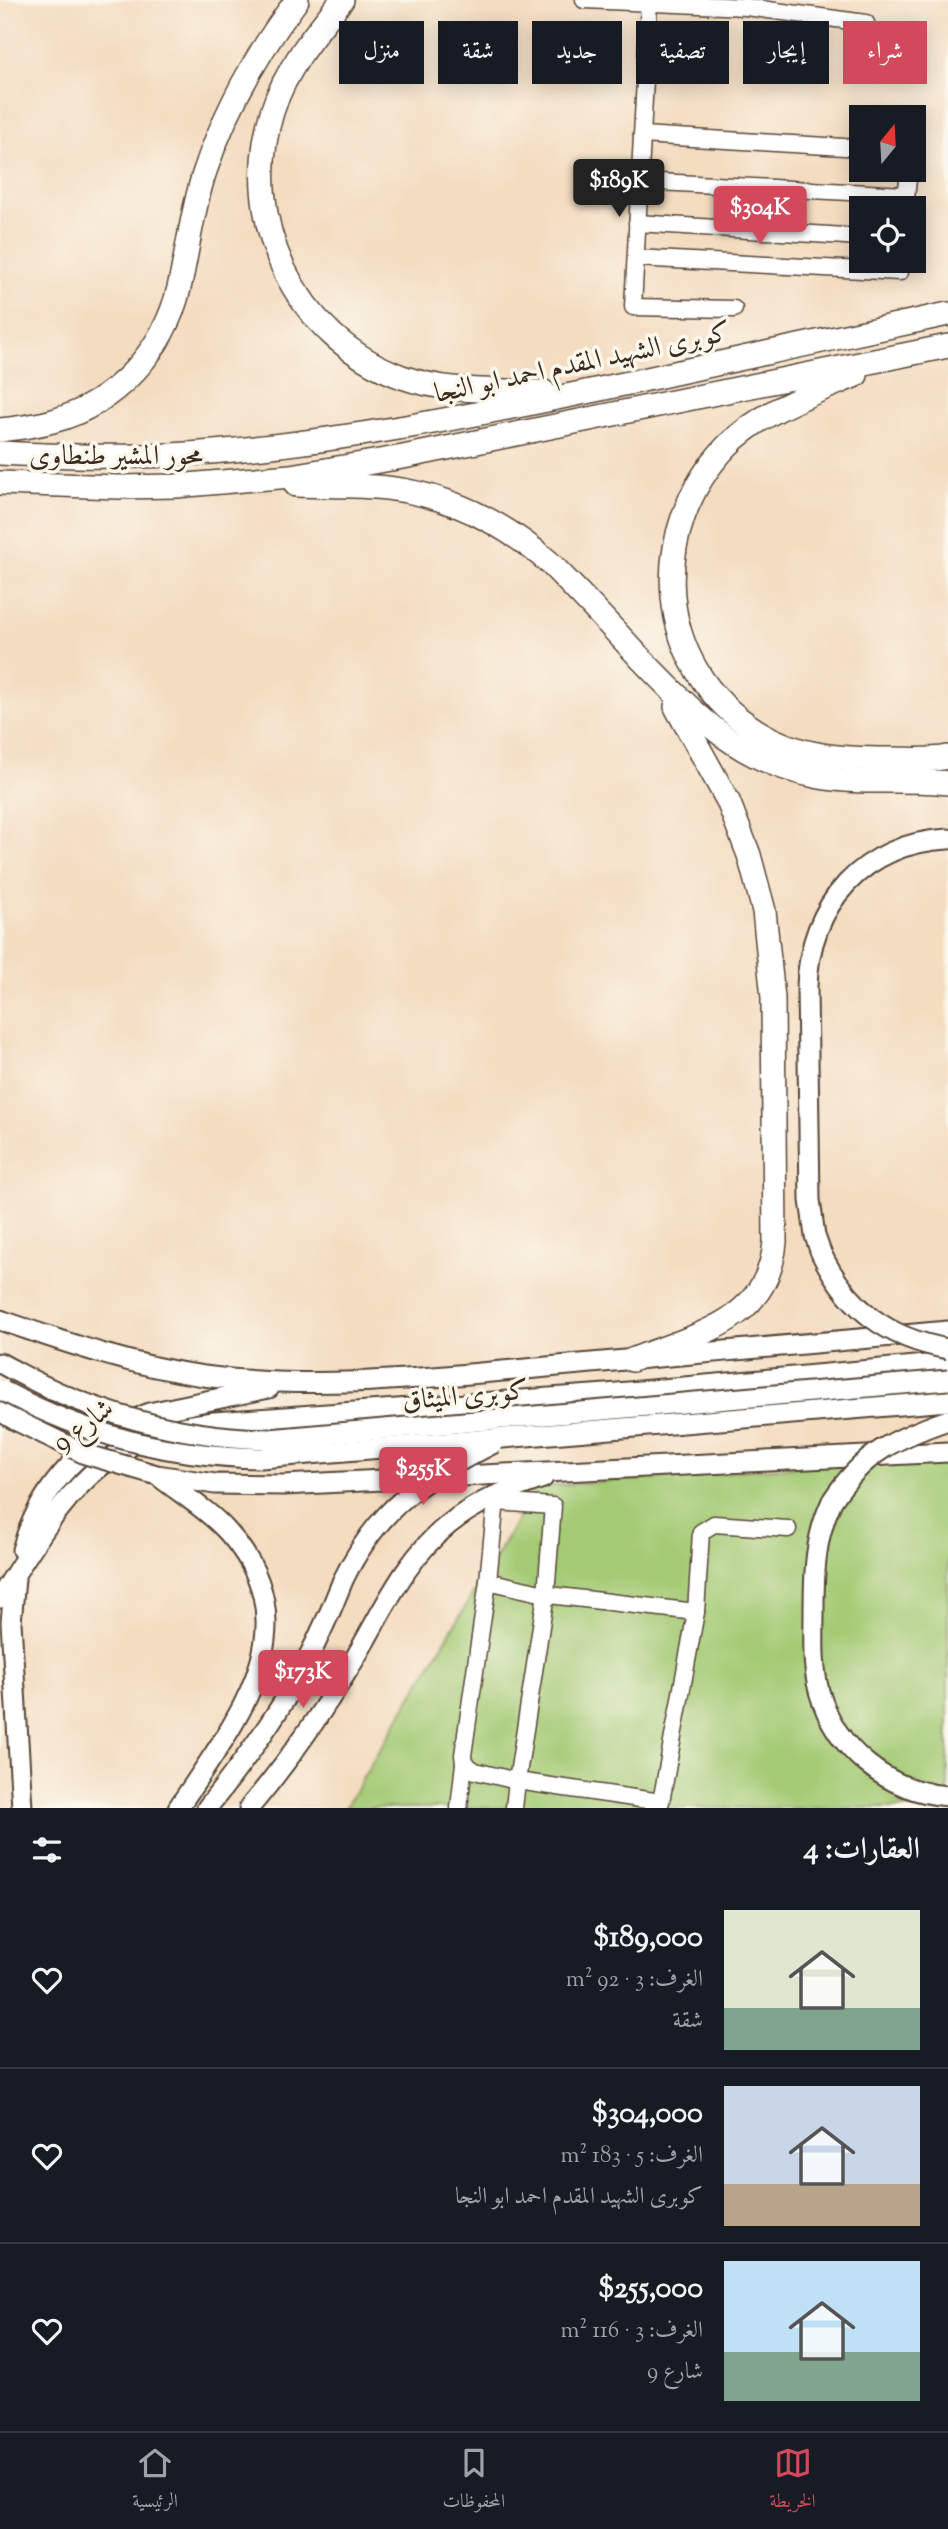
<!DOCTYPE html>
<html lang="ar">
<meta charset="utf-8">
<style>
body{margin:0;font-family:"Sorts Mill Goudy",Amiri,serif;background:#20242c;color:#f1f3f6;direction:rtl;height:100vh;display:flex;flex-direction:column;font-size:26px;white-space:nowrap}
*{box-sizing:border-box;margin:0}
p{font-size:23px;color:#9ea1a6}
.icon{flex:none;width:38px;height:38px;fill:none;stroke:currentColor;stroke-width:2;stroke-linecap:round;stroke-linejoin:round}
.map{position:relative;height:1808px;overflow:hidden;direction:ltr}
.side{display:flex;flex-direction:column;background:#171b24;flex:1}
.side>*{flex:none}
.banner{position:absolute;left:21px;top:21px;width:906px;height:63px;direction:rtl;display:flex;gap:14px}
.needle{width:46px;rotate:18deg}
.fabs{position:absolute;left:849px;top:105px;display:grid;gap:14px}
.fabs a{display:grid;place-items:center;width:77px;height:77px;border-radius:0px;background:#171b24;box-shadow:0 4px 18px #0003;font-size:35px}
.price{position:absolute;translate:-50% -60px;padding:0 16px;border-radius:7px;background:#d1495b;color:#fff;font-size:23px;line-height:46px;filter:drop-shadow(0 2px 4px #0008)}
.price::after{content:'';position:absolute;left:50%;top:42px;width:21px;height:16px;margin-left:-10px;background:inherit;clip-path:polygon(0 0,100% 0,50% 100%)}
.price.selected{background:#222;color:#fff}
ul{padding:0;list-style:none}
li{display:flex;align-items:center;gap:21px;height:175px;padding:0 28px}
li+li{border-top:2px solid #363941}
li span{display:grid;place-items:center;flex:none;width:196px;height:140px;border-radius:0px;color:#555}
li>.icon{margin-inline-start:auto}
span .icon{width:84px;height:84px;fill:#fffc;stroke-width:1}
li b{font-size:30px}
h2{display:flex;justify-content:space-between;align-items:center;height:84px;padding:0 28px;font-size:30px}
.pill{padding:0 24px;border-radius:0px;background:#171b24;box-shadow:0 4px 18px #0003;font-size:24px;line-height:63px}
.pill.selected{background:#d1495b;color:#fff}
.dock{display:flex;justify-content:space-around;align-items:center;height:98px;border-top:2px solid #363941;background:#171b24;font-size:19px;color:#9ea1a6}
.dock a{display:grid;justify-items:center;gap:4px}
.dock .selected{color:#d1495b}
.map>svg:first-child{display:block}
</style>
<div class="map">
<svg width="948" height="1808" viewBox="0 0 948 1808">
<rect width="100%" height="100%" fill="#fbf7ec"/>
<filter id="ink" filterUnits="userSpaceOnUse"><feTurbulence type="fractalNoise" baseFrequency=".0143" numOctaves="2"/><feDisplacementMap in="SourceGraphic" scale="14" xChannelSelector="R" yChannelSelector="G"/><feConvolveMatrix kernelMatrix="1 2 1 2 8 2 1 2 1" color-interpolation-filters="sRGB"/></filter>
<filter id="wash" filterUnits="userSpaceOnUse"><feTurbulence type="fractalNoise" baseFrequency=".00686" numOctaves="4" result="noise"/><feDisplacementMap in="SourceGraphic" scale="28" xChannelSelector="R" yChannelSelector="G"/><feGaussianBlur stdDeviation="1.57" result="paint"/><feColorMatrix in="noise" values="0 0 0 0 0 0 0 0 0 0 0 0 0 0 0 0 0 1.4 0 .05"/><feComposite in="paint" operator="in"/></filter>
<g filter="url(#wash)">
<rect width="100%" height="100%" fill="#f4dcc0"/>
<polygon fill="#a4ca74" stroke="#707a49" stroke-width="2" points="948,1454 948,1808 345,1808 537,1487"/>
</g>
<g filter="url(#ink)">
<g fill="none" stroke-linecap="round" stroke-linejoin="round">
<defs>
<g id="minor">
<polyline points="584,0 746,7 866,23"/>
<polyline points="649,3 633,307 734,309"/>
<polyline points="642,135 861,148"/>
<polyline points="639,181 906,195"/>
<polyline points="905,208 909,170"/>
<polyline points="637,223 861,237"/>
<polyline points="636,258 900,272 901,261"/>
<polyline points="494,1495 495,1510 488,1581 549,1595 696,1612 701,1532 714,1524 788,1529"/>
<polyline points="495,1502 553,1506 546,1594 517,1781 661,1802 696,1612"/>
<polyline points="488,1581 463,1755 464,1763 475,1771 517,1781 514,1808"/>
<polyline points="459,1808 464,1763"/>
</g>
<g id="major">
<path d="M821 1253 815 1236 810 1200 807 987C809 904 864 843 948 839"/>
<path d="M0 1320C67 1343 133 1366 204 1376 318 1391 434 1377 547 1367 681 1355 814 1343 948 1331"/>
<polyline points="0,1363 13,1370"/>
<polyline points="0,1411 17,1421"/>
<polyline points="157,1475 215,1484 283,1485 948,1452"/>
<path d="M161 1478C183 1495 208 1510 227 1531 315 1628 235 1722 178 1808"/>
<path d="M832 1501C815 1537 814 1571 814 1611 814 1637 812 1665 819 1691 835 1749 888 1792 948 1796"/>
<path d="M22 1550C40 1484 87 1439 149 1413L269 1388"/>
<polyline points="15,1579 11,1622 22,1808"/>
<path d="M0 1598C57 1508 98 1433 214 1422L606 1394 948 1363"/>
<path d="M207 1808C268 1732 308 1671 343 1580"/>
<path d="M249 1808C288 1762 323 1711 354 1660 382 1613 404 1560 448 1525 477 1501 508 1490 543 1478"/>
</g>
<g id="highway">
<path d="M342 0C315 33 285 70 272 112 239 220 295 338 402 377 447 393 497 390 544 392"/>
<path d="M856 375C811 394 762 411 727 446 646 530 654 668 757 731 798 757 842 759 890 759 909 759 929 761 948 757"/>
<path d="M0 430C18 428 35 426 53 421 115 404 164 351 179 288 188 250 192 211 204 174 225 110 257 53 297 0"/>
<path d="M0 453C56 456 113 458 169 455 328 446 483 414 638 381 741 358 845 336 948 314"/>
<polyline points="0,483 119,487 176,486 290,476 403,457 948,346"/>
<path d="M296 485C326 486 357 485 387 488 449 495 504 523 550 563 581 595 612 627 642 660 695 714 737 761 815 776 859 785 904 778 948 783"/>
<path d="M632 1360C696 1334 768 1323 775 1242L773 998 764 911 749 855 728 801 676 707"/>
</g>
</defs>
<use href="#minor" stroke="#574536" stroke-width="19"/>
<use href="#major" stroke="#574536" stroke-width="23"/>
<use href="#highway" stroke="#574536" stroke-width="26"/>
<use href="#minor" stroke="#fff" stroke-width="16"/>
<use href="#major" stroke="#fff" stroke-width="19"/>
<use href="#highway" stroke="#fff" stroke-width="23"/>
<defs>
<g id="major-bridge">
<path d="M821 1253C848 1309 887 1338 948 1349"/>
<path d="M13 1370C94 1414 177 1437 269 1439L948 1380"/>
<path d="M3 1391C87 1435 166 1456 261 1458L948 1401"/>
<polyline points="17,1421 85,1454 157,1475"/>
<path d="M832 1501C863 1453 896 1438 948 1420"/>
<path d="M343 1580C379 1506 423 1479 494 1443"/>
</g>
</defs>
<use href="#major-bridge" stroke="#574536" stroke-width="23" stroke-linecap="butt"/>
<use href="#major-bridge" stroke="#fff" stroke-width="19"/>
</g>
</g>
<g text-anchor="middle" stroke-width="7" stroke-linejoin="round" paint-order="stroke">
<g font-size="28" fill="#3b2a1e" stroke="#fbf7ec">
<text transform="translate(582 361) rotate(-12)" y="10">كوبرى الشهيد المقدم احمد ابو النجا</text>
<text x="116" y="464">محور المشير طنطاوى</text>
<text transform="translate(465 1394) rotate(-5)" y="10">كوبرى الميثاق</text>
<text transform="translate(82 1424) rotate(-37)" y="10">شارع 9</text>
</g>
</g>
</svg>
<div class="fabs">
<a><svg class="needle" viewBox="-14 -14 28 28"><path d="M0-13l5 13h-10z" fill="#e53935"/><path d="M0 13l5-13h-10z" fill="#9ea1a6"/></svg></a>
<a><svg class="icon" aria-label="locate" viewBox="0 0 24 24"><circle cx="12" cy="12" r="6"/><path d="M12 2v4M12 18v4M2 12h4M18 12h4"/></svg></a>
</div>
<b class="price selected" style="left:619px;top:219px">$189K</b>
<b class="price" style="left:760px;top:246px">$304K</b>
<b class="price" style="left:423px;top:1507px">$255K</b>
<b class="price" style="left:303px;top:1710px">$173K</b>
<div class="banner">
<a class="pill selected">شراء</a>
<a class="pill">إيجار</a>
<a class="pill">تصفية</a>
<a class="pill">جديد</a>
<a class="pill">شقة</a>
<a class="pill">منزل</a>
</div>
</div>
<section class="side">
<h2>العقارات: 4<svg class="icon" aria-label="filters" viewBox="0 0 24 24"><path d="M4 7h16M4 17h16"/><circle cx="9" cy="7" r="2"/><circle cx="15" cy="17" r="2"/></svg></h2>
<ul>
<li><span style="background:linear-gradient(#dfe7d0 70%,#7fa58c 0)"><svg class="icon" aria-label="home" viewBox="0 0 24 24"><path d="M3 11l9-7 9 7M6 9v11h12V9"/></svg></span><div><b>$189,000</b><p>الغرف: 3 · 92 m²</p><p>شقة</p></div><svg class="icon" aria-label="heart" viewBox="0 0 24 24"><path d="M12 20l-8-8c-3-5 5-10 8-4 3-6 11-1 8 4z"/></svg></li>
<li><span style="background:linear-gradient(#c9d6e8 70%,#b9a48a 0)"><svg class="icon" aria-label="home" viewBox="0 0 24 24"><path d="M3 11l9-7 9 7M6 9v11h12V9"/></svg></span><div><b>$304,000</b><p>الغرف: 5 · 183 m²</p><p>كوبرى الشهيد المقدم احمد ابو النجا</p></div><svg class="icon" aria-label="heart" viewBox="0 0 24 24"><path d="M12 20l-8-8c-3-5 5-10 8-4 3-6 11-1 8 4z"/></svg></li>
<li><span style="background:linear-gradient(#bfe0f5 65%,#7fa58c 0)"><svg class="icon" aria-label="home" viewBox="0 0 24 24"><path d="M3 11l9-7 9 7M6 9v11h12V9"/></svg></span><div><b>$255,000</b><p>الغرف: 3 · 116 m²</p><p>شارع 9</p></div><svg class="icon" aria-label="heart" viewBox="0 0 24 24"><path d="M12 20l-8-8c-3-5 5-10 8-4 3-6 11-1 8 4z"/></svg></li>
</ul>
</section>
<nav class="dock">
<a class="selected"><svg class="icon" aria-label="map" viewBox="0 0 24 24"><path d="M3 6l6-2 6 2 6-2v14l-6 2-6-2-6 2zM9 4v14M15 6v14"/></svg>الخريطة</a>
<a><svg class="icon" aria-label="saved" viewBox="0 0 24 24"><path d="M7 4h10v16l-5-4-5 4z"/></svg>المحفوظات</a>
<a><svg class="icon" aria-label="home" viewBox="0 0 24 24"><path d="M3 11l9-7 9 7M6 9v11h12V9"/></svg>الرئيسية</a>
</nav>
